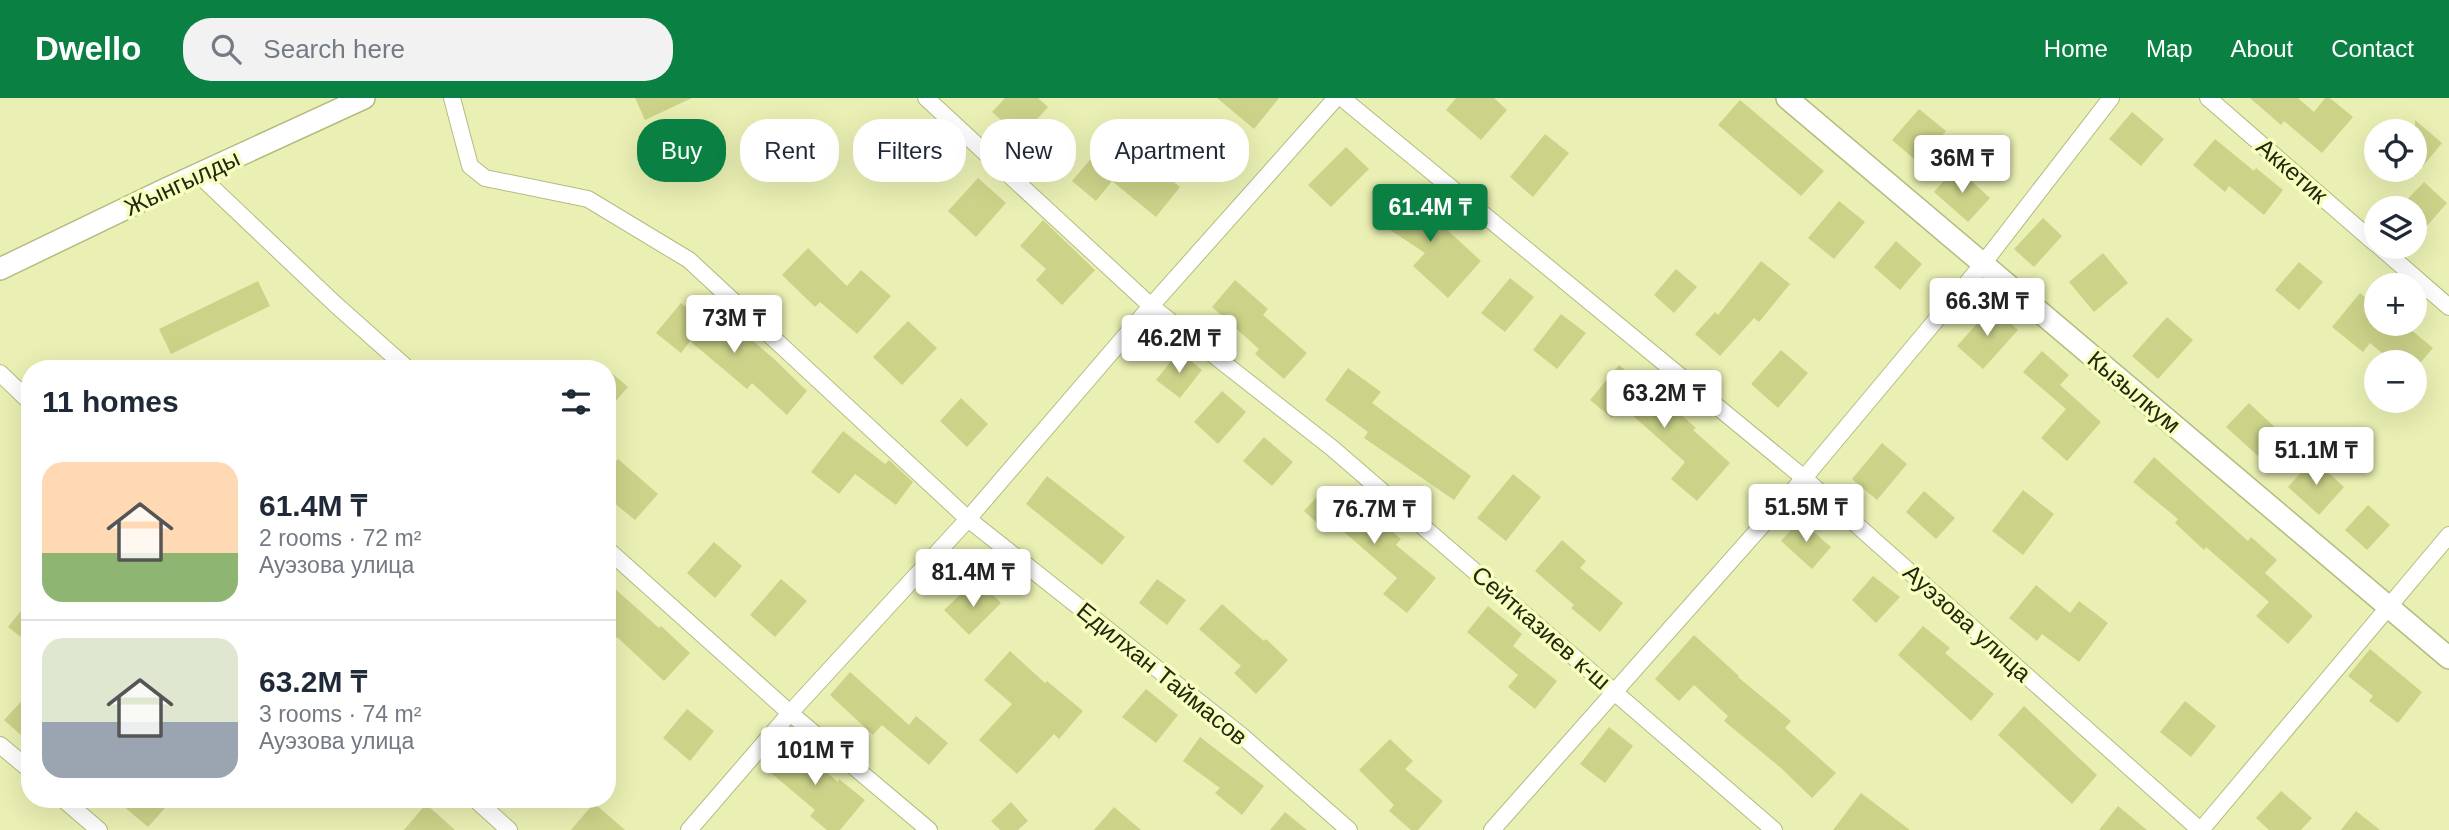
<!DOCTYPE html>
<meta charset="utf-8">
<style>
body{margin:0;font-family:Helvetica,sans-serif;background:#f2f2f3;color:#1f2937;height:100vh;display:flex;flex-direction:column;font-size:26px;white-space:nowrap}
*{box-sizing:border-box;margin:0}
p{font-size:23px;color:#747a83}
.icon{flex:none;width:38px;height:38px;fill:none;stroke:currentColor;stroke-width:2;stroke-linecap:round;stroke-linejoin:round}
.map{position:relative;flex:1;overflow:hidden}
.sheet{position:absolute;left:21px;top:262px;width:595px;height:448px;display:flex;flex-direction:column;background:#fff;border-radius:28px;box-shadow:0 7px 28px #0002}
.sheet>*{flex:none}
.top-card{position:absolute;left:637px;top:21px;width:665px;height:63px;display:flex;gap:14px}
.controls{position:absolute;left:2364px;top:21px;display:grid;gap:14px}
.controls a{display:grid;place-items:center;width:63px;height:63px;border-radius:50%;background:#fff;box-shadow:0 7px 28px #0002;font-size:35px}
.price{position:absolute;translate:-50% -60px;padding:0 16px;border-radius:7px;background:#fff;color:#222;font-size:23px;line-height:46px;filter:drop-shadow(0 2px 4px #0008)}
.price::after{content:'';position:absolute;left:50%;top:42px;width:21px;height:16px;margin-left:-10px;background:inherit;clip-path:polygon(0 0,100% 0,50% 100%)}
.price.current{background:#0b8043;color:#fff}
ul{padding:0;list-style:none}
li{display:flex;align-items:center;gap:21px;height:175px;padding:0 21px}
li+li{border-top:2px solid #e0e1e3}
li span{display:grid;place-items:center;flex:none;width:196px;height:140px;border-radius:21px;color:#555}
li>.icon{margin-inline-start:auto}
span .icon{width:84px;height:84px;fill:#fffc;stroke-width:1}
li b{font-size:30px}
h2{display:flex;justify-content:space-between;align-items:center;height:84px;padding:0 21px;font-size:30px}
.chip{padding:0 24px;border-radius:28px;background:#fff;box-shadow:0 7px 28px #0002;font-size:24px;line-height:63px}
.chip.current{background:#0b8043;color:#fff}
header{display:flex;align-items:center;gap:42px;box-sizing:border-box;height:98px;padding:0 35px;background:#0b8043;color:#fff}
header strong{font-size:33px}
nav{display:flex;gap:38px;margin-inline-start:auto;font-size:24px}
.search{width:490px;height:63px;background:#f2f2f3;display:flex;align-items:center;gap:18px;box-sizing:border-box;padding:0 24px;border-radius:28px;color:#747a83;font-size:26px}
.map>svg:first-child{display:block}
</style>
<header>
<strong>Dwello</strong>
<div class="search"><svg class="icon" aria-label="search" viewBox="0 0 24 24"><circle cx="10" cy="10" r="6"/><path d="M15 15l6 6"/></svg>Search here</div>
<nav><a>Home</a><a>Map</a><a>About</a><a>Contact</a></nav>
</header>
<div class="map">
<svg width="2449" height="732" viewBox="0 0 2449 732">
<rect width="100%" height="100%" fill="#eaf0b3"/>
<g fill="#ccd389">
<polygon points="635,0 692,0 645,22"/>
<polygon points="1005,0 1038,0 1048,9 1021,39 992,14"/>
<polygon points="1217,0 1279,0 1254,31"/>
<polygon points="1456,0 1494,0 1507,12 1481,42 1446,12"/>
<polygon points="2250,0 2298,0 2314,14 2325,0 2330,0 2353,19 2322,55 2284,23 2281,27"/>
<polygon points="1740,2 1824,73 1801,98 1718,27"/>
<polygon points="1919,11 1946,33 1919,65 1892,42"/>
<polygon points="2132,14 2164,41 2141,68 2109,41"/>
<polygon points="2415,22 2442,45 2415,78"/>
<polygon points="1545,36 1569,55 1533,99 1510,79"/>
<polygon points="2215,41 2254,73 2256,70 2283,92 2264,117 2229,88 2225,94 2193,67"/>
<polygon points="1346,49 1369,71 1331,109 1308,87"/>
<polygon points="1100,50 1131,76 1144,60 1180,89 1156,119 1112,83 1096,103 1072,83"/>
<polygon points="1956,69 1990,100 1968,124 1934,94"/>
<polygon points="978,80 1006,105 976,139 948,113"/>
<polygon points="2424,84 2447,105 2426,129 2415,119 2415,110 2399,110"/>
<polygon points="1395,93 1432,118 1481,163 1448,200 1413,168 1425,155 1375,122"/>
<polygon points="1839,103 1865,124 1834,161 1808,140"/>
<polygon points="2043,120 2062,138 2034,169 2014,151"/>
<polygon points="1043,122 1095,172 1062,207 1036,182 1046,171 1020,148"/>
<polygon points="1896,143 1922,166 1900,192 1874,169"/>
<polygon points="808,150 847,188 861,172 891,198 857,236 820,204 815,209 782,177"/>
<polygon points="2103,155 2128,185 2094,214 2069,184"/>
<polygon points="1761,163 1790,186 1759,224 1754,220 1720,258 1695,236 1715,214 1718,217"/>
<polygon points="2299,164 2323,184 2299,212 2275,192"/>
<polygon points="1676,171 1697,189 1674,215 1654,197"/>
<polygon points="1510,180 1534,199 1505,234 1481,215"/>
<polygon points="1235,182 1268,211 1263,217 1307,255 1284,281 1255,256 1259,251 1212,209"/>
<polygon points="258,183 270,208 171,256 159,231"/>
<polygon points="2360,195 2376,209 2376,226 2404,226 2433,250 2421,264 2393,264 2370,245 2363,254 2332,229"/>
<polygon points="681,205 709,228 720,215 773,260 807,293 787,317 752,285 747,291 690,243 681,255 656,235"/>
<polygon points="1992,209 2018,232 1983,271 1957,248"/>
<polygon points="1561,216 1586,235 1557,271 1533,252"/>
<polygon points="2167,219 2193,242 2158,281 2132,258"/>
<polygon points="908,223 937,250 902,287 873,259"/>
<polygon points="1781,252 1808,275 1778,310 1751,286"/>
<polygon points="1179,253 1202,272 1180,300 1156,282"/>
<polygon points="2042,253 2069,277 2060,287 2101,324 2067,363 2041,340 2066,311 2023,274"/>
<polygon points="1619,267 1660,301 1661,299 1696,330 1693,332 1730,365 1697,403 1671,381 1685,364 1622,308 1612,320 1590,302"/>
<polygon points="1348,270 1381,294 1372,305 1471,378 1454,402 1364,340 1368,334 1325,302"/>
<polygon points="607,271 628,289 607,313"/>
<polygon points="1222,293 1246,314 1218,346 1194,324"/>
<polygon points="961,300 988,326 967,349 940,323"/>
<polygon points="2249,305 2280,334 2258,358 2226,329"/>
<polygon points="843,333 885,366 889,362 913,384 896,407 855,376 839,396 811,374"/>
<polygon points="1264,339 1293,364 1272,388 1243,363"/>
<polygon points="1882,345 1907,366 1877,402 1852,381"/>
<polygon points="2154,359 2248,443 2251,439 2277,462 2265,475 2313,518 2288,546 2256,518 2269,504 2206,449 2204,452 2175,425 2178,421 2133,384"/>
<polygon points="618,361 658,396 635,422 607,399 607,373"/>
<polygon points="2313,361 2344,389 2319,417 2288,389"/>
<polygon points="1513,376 1541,399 1506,443 1477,420"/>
<polygon points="1047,378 1125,439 1102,467 1026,406"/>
<polygon points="1327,388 1356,415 1362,408 1401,441 1396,447 1436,480 1407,515 1383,496 1397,480 1335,426 1327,434 1304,413"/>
<polygon points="2023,392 2054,416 2023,457 1992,433"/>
<polygon points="1924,393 1955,420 1936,441 1906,414"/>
<polygon points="2368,407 2390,427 2367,452 2345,432"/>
<polygon points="1800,422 1831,449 1812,471 1781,443"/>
<polygon points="1562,442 1586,463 1580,470 1623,505 1600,534 1571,510 1574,507 1535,473"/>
<polygon points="714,444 742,468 715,500 687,475"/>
<polygon points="1873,478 1900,499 1876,525 1852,502"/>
<polygon points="781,481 807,503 775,539 750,517"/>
<polygon points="1157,481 1186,502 1167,527 1139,505"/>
<polygon points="982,486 1001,505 969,537 944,512 963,494 968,499"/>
<polygon points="2036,487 2070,515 2079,503 2108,525 2079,564 2042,536 2037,543 2009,520"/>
<polygon points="614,490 659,530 661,528 690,555 664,583 617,539 607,549 607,498"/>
<polygon points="30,502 30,546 8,529"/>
<polygon points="1222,506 1264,543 1266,541 1288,562 1256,596 1234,575 1241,568 1199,531"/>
<polygon points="1488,508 1522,536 1513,548 1557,583 1535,611 1508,589 1518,577 1467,534"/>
<polygon points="1923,528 1950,550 1945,555 1994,596 1971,623 1898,557"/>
<polygon points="1694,537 1739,578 1738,579 1791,623 1785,630 1836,675 1812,700 1781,670 1724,623 1728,618 1694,587 1679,603 1655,581"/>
<polygon points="2370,551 2422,594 2398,625 2369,603 2373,598 2348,578"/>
<polygon points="1010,553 1045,585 1047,583 1083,613 1059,641 1054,636 1017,676 979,642 1012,606 984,582"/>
<polygon points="850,574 909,627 916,618 948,645 929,667 882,627 873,637 830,597"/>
<polygon points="1146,591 1178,617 1156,645 1122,619"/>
<polygon points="30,594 30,645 4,622"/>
<polygon points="2185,603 2216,628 2191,659 2160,634"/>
<polygon points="2024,608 2097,677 2072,706 1998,637"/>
<polygon points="687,611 714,633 690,663 663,640"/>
<polygon points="1609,629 1633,648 1605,685 1580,666"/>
<polygon points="1200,639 1264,688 1242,717 1215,695 1220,690 1183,663"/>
<polygon points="788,641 838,684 839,681 865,702 840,732 827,732 810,718 815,712 764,669"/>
<polygon points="1390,641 1413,663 1405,671 1443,703 1418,732 1411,732 1389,713 1394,707 1359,672"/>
<polygon points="2281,693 2312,720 2301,732 2269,732 2256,720"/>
<polygon points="1861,695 1910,732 1833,732"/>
<polygon points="116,702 172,702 148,729"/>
<polygon points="1011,704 1028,723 1018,732 1000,732 991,723"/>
<polygon points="594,705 625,732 571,732"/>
<polygon points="426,706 455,732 404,732"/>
<polygon points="2118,708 2147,732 2099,732"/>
<polygon points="1114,709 1141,732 1094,732"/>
<polygon points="2356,713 2380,732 2341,732"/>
<polygon points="1285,714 1307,732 1270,732"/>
</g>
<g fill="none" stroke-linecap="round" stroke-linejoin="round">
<defs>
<g id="street">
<polyline points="452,0 470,68 485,80 588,101 689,162 968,421 1242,638 1349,732"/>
<polyline points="926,0 1151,208 1332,350 1774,732"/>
<polyline points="1342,0 1804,380 2200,732"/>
<polyline points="2208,0 2376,146"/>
<polyline points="199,77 335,206 408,271"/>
<polyline points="2380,149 2449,209"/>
<polyline points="0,275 30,304"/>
<polyline points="607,451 790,615 929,732"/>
<polyline points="0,647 30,672"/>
<polyline points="64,702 99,732"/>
<polyline points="476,702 509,732"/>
<polyline points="689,732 790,615 968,421 1151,208 1336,0"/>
<polyline points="1492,732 1804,380 1982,167 2111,0"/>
<polyline points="2201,732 2449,437"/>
</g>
<g id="secondary">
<polyline points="1787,0 2449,560"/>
<polyline points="0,171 166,91 364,0"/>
</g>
</defs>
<use href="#street" stroke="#b5bb7f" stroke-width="18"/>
<use href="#secondary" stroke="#b5bb7f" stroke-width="24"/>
<use href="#street" stroke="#fff" stroke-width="16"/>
<use href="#secondary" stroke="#fff" stroke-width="21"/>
</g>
<g text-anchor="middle" stroke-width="7" stroke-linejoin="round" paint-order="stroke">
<g font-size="24" fill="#25270f" stroke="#f7fec0">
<text transform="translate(2292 73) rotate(41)" y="8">Аккетик</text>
<text transform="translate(182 85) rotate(-25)" y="8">Жынгылды</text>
<text transform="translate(2134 294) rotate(40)" y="8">Кызылкум</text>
<text transform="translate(1967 525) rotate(42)" y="8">Ауэзова улица</text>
<text transform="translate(1541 530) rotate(41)" y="8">Сейтказиев к-ш</text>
<text transform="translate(1162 576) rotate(39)" y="8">Едилхан Таймасов</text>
</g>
</g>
</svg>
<div class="controls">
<a><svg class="icon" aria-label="locate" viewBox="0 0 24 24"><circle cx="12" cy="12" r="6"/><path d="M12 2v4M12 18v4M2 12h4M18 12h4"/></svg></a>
<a><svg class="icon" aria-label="layers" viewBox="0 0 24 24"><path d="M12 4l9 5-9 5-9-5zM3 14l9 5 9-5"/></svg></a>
<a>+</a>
<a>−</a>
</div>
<b class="price" style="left:1962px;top:97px">36M ₸</b>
<b class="price current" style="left:1430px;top:146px">61.4M ₸</b>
<b class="price" style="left:1987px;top:240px">66.3M ₸</b>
<b class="price" style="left:734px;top:257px">73M ₸</b>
<b class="price" style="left:1179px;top:277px">46.2M ₸</b>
<b class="price" style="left:1664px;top:332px">63.2M ₸</b>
<b class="price" style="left:2316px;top:389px">51.1M ₸</b>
<b class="price" style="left:1806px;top:446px">51.5M ₸</b>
<b class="price" style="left:1374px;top:448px">76.7M ₸</b>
<b class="price" style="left:973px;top:511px">81.4M ₸</b>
<b class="price" style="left:815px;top:689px">101M ₸</b>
<div class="top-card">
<a class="chip current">Buy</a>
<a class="chip">Rent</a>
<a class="chip">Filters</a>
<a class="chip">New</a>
<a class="chip">Apartment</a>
</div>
<section class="sheet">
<h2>11 homes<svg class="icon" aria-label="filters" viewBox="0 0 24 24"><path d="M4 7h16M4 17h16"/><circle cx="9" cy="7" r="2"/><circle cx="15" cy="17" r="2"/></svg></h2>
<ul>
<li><span style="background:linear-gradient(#ffd9b3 65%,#8fb573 0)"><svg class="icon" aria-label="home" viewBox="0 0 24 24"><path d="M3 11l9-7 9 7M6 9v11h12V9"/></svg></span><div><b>61.4M ₸</b><p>2 rooms · 72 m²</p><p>Ауэзова улица</p></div></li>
<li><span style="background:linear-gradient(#dfe7d0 60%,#9aa5b1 0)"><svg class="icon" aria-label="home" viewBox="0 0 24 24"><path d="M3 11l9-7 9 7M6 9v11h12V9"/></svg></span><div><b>63.2M ₸</b><p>3 rooms · 74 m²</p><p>Ауэзова улица</p></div></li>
</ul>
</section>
</div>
